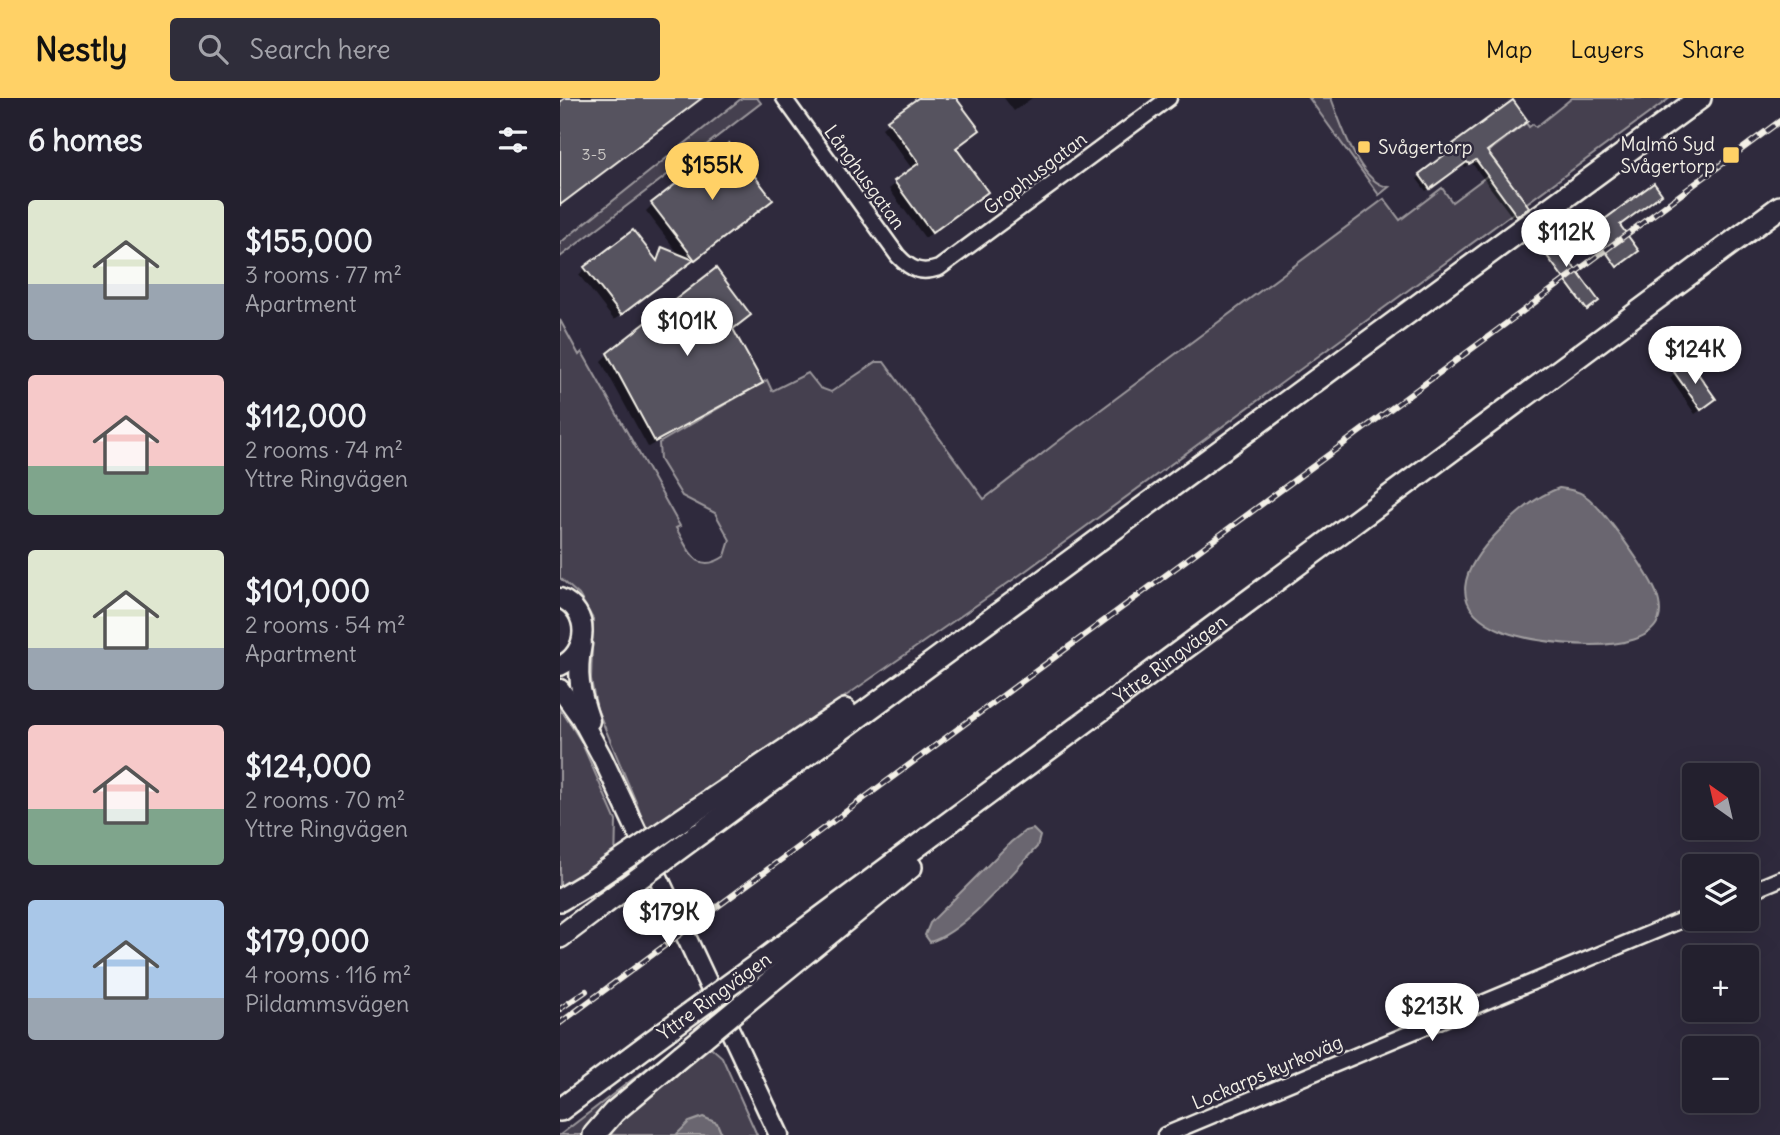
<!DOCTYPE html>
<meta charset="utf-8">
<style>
body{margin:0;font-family:Delius,sans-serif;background:#2f2d3a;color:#f1f3f6;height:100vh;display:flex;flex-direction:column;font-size:26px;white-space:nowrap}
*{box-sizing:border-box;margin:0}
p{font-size:23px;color:#a3a3aa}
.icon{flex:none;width:38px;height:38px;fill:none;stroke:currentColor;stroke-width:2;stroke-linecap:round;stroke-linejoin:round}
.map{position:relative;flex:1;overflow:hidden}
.side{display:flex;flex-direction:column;background:#23202e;width:560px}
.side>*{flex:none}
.needle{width:46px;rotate:326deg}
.fabs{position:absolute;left:1122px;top:665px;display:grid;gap:14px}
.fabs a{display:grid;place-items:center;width:77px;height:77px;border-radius:7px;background:#23202e;box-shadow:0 7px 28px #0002,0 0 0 2px #403e4a;font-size:35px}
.price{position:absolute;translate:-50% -60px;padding:0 16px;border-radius:24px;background:#fff;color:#222;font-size:23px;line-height:46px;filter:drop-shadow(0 2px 4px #0008)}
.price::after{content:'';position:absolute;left:50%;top:42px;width:21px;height:16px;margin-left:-10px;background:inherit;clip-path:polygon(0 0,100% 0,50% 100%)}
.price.on{background:#ffd166;color:#111}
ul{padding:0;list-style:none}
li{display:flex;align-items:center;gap:21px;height:175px;padding:0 28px}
li span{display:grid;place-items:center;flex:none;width:196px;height:140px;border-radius:7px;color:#555}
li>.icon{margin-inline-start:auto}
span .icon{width:84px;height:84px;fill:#fffc;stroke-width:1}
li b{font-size:30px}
h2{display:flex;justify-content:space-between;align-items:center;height:84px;padding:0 28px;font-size:30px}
header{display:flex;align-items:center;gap:42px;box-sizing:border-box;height:98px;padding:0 35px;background:#ffd166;color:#111}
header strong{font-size:33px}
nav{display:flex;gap:38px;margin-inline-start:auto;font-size:24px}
.search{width:490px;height:63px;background:#2f2d3a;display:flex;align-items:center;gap:18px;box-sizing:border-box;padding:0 24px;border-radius:7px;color:#a3a3aa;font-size:26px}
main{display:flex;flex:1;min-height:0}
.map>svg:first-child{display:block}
</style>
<header>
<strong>Nestly</strong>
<div class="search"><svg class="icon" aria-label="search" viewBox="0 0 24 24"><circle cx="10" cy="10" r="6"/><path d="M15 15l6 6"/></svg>Search here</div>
<nav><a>Map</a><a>Layers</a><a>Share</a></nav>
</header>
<main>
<section class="side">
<h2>6 homes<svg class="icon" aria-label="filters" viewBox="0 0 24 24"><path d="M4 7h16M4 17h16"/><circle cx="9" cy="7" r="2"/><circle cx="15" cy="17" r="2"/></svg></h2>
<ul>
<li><span style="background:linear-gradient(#dfe7d0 60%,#9aa5b1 0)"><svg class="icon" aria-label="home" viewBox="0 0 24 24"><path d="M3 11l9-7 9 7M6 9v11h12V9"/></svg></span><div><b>$155,000</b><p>3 rooms · 77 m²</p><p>Apartment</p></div></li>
<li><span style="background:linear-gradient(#f6c9c9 65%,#7fa58c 0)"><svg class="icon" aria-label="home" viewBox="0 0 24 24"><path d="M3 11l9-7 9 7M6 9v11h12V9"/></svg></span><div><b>$112,000</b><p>2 rooms · 74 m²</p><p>Yttre Ringvägen</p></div></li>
<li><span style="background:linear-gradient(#dfe7d0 70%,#9aa5b1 0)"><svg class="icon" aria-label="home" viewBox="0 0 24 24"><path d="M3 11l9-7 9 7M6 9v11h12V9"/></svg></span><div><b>$101,000</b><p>2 rooms · 54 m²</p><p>Apartment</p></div></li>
<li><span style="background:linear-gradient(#f6c9c9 60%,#7fa58c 0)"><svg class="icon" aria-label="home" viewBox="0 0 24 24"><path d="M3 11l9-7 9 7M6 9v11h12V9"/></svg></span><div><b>$124,000</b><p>2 rooms · 70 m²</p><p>Yttre Ringvägen</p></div></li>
<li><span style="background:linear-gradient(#a9c7e8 70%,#9aa5b1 0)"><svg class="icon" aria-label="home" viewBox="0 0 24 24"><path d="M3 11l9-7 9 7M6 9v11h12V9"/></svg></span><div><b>$179,000</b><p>4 rooms · 116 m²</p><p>Pildammsvägen</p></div></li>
</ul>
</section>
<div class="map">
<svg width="1220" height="1037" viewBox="0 0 1220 1037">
<rect width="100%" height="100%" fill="#2f2a3d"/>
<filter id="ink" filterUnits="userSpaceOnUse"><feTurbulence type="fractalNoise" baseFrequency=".0143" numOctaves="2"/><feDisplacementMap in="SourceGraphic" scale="14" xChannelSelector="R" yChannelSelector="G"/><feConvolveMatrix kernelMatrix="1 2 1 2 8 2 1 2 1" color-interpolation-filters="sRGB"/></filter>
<g filter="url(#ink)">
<g fill="#454050" stroke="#9c989c" stroke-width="2">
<polygon points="182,0 197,0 201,5 0,159 0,145"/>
<path d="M749 0H771C781 25 799 86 829 89L819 97Z"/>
<path d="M1012 0H1110L464 474 86 737 78 709 37 611 33 593 31 581 33 521 19 497 0 480V222L19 257 22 254 120 428 116 430C129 452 136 478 165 458L170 442 155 415 122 398 100 362 99 345 207 282 212 293 248 275 260 290 271 294 316 264H324L424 401 500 342 824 101 840 122 882 90 892 104 939 69 928 54 966 25 969 29 973 26 976 29Z"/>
<polygon points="0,610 21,643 56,723 55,769 0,810"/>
<polygon points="134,934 162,959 197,1037 0,1037"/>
</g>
<g fill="#6a6670" stroke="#a19ea0" stroke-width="2">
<path d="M999 390C1007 391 1016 392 1024 397 1043 409 1087 473 1096 494 1099 502 1101 513 1099 520 1087 562 975 545 945 534 884 510 902 470 939 433 956 416 975 399 999 390Z"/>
<path d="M473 731 480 738 477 749C450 777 406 833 370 844L365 837 370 825 451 744 465 733Z"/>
<polygon points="143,1019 157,1025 162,1037 116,1037 129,1024"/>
</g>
<g fill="#0007">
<polygon points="361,0 394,0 394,51 419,100 365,140 329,91 353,72 322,30"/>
<polygon points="444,0 472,0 454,13"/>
<polygon points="895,48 926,53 963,113 953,120 911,64 905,69 902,66 866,93 857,81 892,53 891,51"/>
<polygon points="1094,87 1057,127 1076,153 1056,169 1030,134"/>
<polygon points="92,107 204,108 54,222 19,177 25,170 94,162 103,151 121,159 86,113"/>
<polygon points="984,133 1036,204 1025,212 973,141"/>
<polygon points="171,232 200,284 194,291 88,349 41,263 48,256"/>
<polygon points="1115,275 1149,306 1135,316 1110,280"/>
</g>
<g fill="#56525f" stroke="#f4f1e8" stroke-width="2">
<polygon points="5,0 142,0 0,107 0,4"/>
<polygon points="358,0 396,0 420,32 396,50 428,94 372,135 334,83 359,65 327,22"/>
<polygon points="953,2 968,23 927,53 969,109 957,118 916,62 909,66 907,64 870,91 859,76 895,49 893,46"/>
<polygon points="169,45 213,102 135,162 91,105"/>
<polygon points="1094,85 1102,96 1060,127 1079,153 1057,169 1030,132"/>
<polygon points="985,130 1039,203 1027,212 973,139"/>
<polygon points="73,132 97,163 102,149 134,162 61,217 24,169"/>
<polygon points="156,170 191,217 173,231 203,285 95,344 47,255"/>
<polygon points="1129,263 1156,301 1141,312 1114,274"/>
</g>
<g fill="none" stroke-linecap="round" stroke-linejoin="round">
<defs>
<g id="minor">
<path d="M224 0 338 158C351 172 361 176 379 170L609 0"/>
<polyline points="1186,795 1220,781"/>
<polyline points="605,1037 1134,817"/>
</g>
<g id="major">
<path d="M0 500C31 513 29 555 0 568"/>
<path d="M22 546C16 577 20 594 30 623"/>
<polyline points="0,591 21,620 42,659 219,1037"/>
</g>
<g id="highway">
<polyline points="130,716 285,612"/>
<polyline points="139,736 1140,0"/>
<polyline points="0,802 30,784"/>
<polyline points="0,839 45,805"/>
<path id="s1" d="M197 867 1220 109"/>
<polyline points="210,884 351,769"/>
<polyline points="0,1012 106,933"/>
<polyline points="34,1037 54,1014 122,957"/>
</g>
</defs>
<use href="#minor" stroke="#f4f1e8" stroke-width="19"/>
<use href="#major" stroke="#f4f1e8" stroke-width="23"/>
<use href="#highway" stroke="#f4f1e8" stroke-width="26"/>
<use href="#minor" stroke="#2f2a3d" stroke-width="14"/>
<use href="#major" stroke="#2f2a3d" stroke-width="18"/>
<use href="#highway" stroke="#2f2a3d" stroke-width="21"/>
<defs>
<g id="rail">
<polyline points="0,911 26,893"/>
<polyline points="0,925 1220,23"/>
</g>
</defs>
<use href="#rail" stroke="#f4f1e8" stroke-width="6"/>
<use href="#rail" stroke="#2f2a3d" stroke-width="3.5" stroke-dasharray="10" stroke-linecap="butt"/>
<defs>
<g id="highway-bridge">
<polyline points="30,784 130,716"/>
<polyline points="45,805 139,736"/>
<polyline points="106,933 197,867"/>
<polyline points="122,957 210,884"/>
</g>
</defs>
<use href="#highway-bridge" stroke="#f4f1e8" stroke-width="26" stroke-linecap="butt"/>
<use href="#highway-bridge" stroke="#2f2a3d" stroke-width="21"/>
</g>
</g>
<g fill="#ffd166" stroke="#2f2a3d" stroke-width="2.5">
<rect x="797" y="42" width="14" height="14" rx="3.5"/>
<rect x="1162" y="48" width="18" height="18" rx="3.5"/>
</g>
<g text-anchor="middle" stroke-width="5" stroke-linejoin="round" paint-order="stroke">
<g font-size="16" fill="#ccc9c6">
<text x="34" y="62">3-5</text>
</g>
<g font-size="19" fill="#f4f1e8" stroke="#2f2a3d" text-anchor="end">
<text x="1155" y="53">Malmö Syd<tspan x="1155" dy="22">Svågertorp</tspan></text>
<text x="818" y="56" text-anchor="start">Svågertorp</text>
</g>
<g font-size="19" fill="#f4f1e8" stroke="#2f2a3d">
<text transform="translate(475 75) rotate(-37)" y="7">Grophusgatan</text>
<text transform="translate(305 79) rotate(54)" y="7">Långhusgatan</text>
<text dy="7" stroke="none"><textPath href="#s1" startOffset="514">Yttre Ringvägen</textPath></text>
<text transform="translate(154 898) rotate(-36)" y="7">Yttre Ringvägen</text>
<text transform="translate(707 974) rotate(-23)" y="7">Lockarps kyrkoväg</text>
</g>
</g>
</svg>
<div class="fabs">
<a><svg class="needle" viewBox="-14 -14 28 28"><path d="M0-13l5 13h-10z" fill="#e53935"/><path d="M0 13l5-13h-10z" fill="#a3a3aa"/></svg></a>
<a><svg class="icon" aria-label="layers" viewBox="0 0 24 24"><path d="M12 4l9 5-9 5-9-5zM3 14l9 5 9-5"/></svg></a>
<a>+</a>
<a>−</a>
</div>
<b class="price on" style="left:152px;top:104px">$155K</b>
<b class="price" style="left:1006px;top:171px">$112K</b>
<b class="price" style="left:127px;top:260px">$101K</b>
<b class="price" style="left:1135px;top:288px">$124K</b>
<b class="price" style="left:109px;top:851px">$179K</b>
<b class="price" style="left:872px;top:945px">$213K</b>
</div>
</main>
